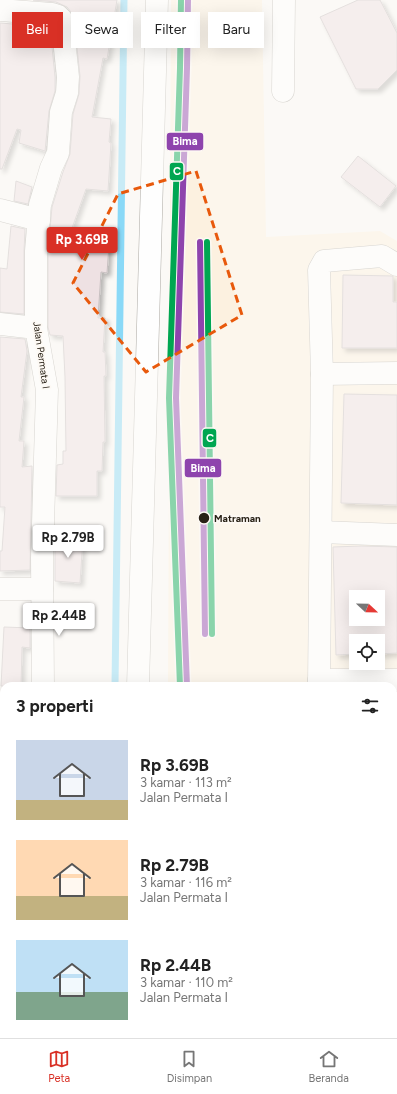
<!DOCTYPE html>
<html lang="id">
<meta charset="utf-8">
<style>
body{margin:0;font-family:Figtree,sans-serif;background:#f2f2f2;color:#222;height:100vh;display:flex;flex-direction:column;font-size:15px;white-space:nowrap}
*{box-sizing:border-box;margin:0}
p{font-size:13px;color:#767676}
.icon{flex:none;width:22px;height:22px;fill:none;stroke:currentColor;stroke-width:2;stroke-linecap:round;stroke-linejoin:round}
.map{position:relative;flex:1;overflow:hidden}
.drawer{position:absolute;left:0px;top:682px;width:397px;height:356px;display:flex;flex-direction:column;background:#fff;border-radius:12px 12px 0 0;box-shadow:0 4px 16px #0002}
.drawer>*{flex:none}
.hud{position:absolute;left:12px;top:12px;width:373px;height:36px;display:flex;gap:8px}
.needle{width:26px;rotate:112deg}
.tools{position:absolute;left:349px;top:590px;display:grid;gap:8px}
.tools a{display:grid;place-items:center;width:36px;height:36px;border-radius:0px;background:#fff;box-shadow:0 4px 16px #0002;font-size:20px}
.price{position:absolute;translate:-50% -34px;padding:0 9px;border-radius:4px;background:#fff;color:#222;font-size:13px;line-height:26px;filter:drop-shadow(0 1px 2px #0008)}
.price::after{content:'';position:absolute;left:50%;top:24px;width:12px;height:9px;margin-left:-6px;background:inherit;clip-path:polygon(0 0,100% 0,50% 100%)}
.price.selected{background:#d93025;color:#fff}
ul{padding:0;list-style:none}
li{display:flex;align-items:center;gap:12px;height:100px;padding:0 16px}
li span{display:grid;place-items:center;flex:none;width:112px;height:80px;border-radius:0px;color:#555}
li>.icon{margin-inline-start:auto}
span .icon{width:48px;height:48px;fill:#fffc;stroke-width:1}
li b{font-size:17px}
h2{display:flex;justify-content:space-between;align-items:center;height:48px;padding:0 16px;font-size:17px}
.tag{padding:0 14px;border-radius:0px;background:#fff;box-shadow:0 4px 16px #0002;font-size:14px;line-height:36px}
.tag.selected{background:#d93025;color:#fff}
.dock{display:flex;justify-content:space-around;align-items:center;height:56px;border-top:1px solid #e0e0e0;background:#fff;font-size:11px;color:#767676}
.dock a{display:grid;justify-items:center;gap:2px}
.dock .selected{color:#d93025}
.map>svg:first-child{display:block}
</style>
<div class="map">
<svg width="397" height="1038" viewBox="0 0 397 1038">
<defs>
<filter id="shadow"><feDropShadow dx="3.5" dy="3.5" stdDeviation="2" flood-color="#0004"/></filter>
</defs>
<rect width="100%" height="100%" fill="#fbf9f6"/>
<g fill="#fcf1e0" fill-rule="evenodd">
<path d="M171 0H262L266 237 380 231 397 241V857H393V686H168ZM356 597H378V619H356ZM356 641H378V663H356Z"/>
<polygon points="393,1019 397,1019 397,1038 360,1038 360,1034 393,1034"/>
<polygon points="177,1034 275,1034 275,1038 178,1038"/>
</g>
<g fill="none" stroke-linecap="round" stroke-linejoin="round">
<g stroke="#8ad9f7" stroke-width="7">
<polyline points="115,686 124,0"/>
<polyline points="318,1034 319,1038"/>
</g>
</g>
<g fill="#eee1e3" stroke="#c8c0c1" fill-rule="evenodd" filter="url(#shadow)">
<polygon points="33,0 117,0 107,59 103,58 92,117 111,119 109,142 111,143 108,191 86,189 67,242 109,245 107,273 101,272 98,318 105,318 103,352 105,352 106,376 104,376 105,442 103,442 102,471 97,471 97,496 56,496 57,465 63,464 63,451 66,451 65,377 63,336 50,335 48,327 48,252 52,207 63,172 70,154 73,114 79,94 80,76 74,19 71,12 67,7 56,2"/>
<polygon points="358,0 380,0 397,33 397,70 378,89 356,89 320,17"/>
<polygon points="0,23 50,27 55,77 55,91 49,111 45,151 19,143 21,130 17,129 2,169 0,169"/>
<polygon points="358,156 396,186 380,207 341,177"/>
<polygon points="16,181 32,187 28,204 14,201"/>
<polygon points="11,226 25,229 24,251 24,314 0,312 0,268 7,269"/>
<polygon points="343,275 393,276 393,302 397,302 397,348 342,348"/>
<polygon points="0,337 25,339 27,351 21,397 24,397 19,441 24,441 22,467 32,466 30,570 0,571 0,551 2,551 5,507 0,507"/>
<polygon points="344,394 397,395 397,505 341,503"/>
<polygon points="55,536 83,538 80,583 55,581"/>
<path d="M361 546 397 547V653L378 654V641H356V654L336 655 333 547ZM356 597H378V619H356Z"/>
<polygon points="4,627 30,628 30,648 22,647 21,686 1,686"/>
</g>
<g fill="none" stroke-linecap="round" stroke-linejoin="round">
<defs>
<g id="minor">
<polyline points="0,10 52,14 58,16 62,20 68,77 67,93 61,112 58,153 51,168 40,205 36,251 36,328 47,390 42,558 43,686"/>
<polyline points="283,91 284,0"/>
<polyline points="0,210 39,220"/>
<polyline points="0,324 36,328"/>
<polyline points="322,374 397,373"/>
<polyline points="321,532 397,535"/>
<polyline points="0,589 42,589"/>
<polyline points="319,680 397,680"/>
<polyline points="138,686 157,0"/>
<polyline points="319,686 322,374 319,270 324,261 382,256 397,265"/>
<polyline points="393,835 397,835"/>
<polyline points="393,935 397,935"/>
<polyline points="393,951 397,951"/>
<polyline points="0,952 4,952"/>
<polyline points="0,983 4,982"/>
</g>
<g id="major">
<polyline points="393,903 397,903"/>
<polyline points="0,936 4,936"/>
<polyline points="393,982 397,982"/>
<polyline points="0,1008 4,1008"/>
</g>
</defs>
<use href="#minor" stroke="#adaaa4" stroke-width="23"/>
<use href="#major" stroke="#adaaa4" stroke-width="23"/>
<polyline stroke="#e1e0df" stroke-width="2.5" stroke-dasharray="2 2" stroke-linecap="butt" points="0,905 4,905"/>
<use href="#minor" stroke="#fefefe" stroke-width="22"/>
<use href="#major" stroke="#fefefe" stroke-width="22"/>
<defs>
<g id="rail-1">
<polyline points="207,242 212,634"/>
<polyline points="180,686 169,398 180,68 181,0"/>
</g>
<g id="rail-2">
<polyline points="200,242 205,634"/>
<polyline points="187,686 176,398 187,68 188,0"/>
</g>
</defs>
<use href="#rail-1" stroke="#fdf9f4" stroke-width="9"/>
<use href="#rail-2" stroke="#fdf9f4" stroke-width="9"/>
<use href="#rail-1" stroke="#00a651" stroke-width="6"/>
<use href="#rail-2" stroke="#8e44ad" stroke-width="6"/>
</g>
<path d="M0 0H397V1038H0ZM196 171 242 315 146 372 73 283 118 194Z" fill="#fbf9f6" fill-opacity=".55" fill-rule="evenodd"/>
<path fill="none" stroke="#e8590c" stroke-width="3" stroke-dasharray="8 5" stroke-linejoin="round" d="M196 171 242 315 146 372 73 283 118 194Z"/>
<circle fill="#282116" stroke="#fdf9f4" stroke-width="1.5" cx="204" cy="518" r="6"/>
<g text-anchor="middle" stroke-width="3.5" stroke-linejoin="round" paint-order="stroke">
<g font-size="10" fill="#282116" stroke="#fdf9f4">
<text transform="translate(42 355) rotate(82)" y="4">Jalan Permata I</text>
</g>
<g font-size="10" font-weight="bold" fill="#282116" stroke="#fdf9f4" text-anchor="start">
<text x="214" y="522">Matraman</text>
</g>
</g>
<g stroke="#fdf9f4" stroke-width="1.5">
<rect x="166" y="132" width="38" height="19" rx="4" fill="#8e44ad"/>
<rect x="169" y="162" width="15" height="19" rx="4" fill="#00a651"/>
<rect x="202" y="428" width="15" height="20" rx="4" fill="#00a651"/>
<rect x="184" y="458" width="38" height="20" rx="4" fill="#8e44ad"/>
</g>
<g font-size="11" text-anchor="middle" font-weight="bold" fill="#fff">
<text x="185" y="145">Bima</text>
<text x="177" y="175">C</text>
<text x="210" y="442">C</text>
<text x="203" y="472">Bima</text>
</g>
</svg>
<div class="tools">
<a><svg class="needle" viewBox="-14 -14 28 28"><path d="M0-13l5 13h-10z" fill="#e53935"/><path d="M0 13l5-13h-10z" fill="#767676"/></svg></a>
<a><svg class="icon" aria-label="locate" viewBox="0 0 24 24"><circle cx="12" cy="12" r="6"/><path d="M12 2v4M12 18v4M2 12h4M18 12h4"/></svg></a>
</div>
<b class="price selected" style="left:82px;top:261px">Rp 3.69B</b>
<b class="price" style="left:68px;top:559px">Rp 2.79B</b>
<b class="price" style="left:59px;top:637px">Rp 2.44B</b>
<div class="hud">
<a class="tag selected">Beli</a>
<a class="tag">Sewa</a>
<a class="tag">Filter</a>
<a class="tag">Baru</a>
</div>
<section class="drawer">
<h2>3 properti<svg class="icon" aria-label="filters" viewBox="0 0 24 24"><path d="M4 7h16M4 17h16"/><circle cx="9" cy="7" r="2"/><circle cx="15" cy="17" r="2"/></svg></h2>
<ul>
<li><span style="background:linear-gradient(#c9d6e8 75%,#c2b280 0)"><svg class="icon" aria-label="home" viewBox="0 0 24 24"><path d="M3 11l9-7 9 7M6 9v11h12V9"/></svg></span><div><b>Rp 3.69B</b><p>3 kamar · 113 m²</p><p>Jalan Permata I</p></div></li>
<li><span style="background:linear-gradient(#ffd9b3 70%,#c2b280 0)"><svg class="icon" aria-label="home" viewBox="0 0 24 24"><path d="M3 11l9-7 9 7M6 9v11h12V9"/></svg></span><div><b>Rp 2.79B</b><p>3 kamar · 116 m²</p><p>Jalan Permata I</p></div></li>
<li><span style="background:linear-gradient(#bfe0f5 65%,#7fa58c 0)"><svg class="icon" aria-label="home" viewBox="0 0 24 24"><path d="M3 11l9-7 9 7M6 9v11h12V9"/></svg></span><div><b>Rp 2.44B</b><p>3 kamar · 110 m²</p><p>Jalan Permata I</p></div></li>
</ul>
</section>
</div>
<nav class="dock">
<a class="selected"><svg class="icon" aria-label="map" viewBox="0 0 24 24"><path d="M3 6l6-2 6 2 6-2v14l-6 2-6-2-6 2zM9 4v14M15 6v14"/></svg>Peta</a>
<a><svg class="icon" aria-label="saved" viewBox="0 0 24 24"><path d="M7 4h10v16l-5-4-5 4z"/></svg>Disimpan</a>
<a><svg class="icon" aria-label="home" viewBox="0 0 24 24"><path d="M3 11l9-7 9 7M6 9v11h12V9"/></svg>Beranda</a>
</nav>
